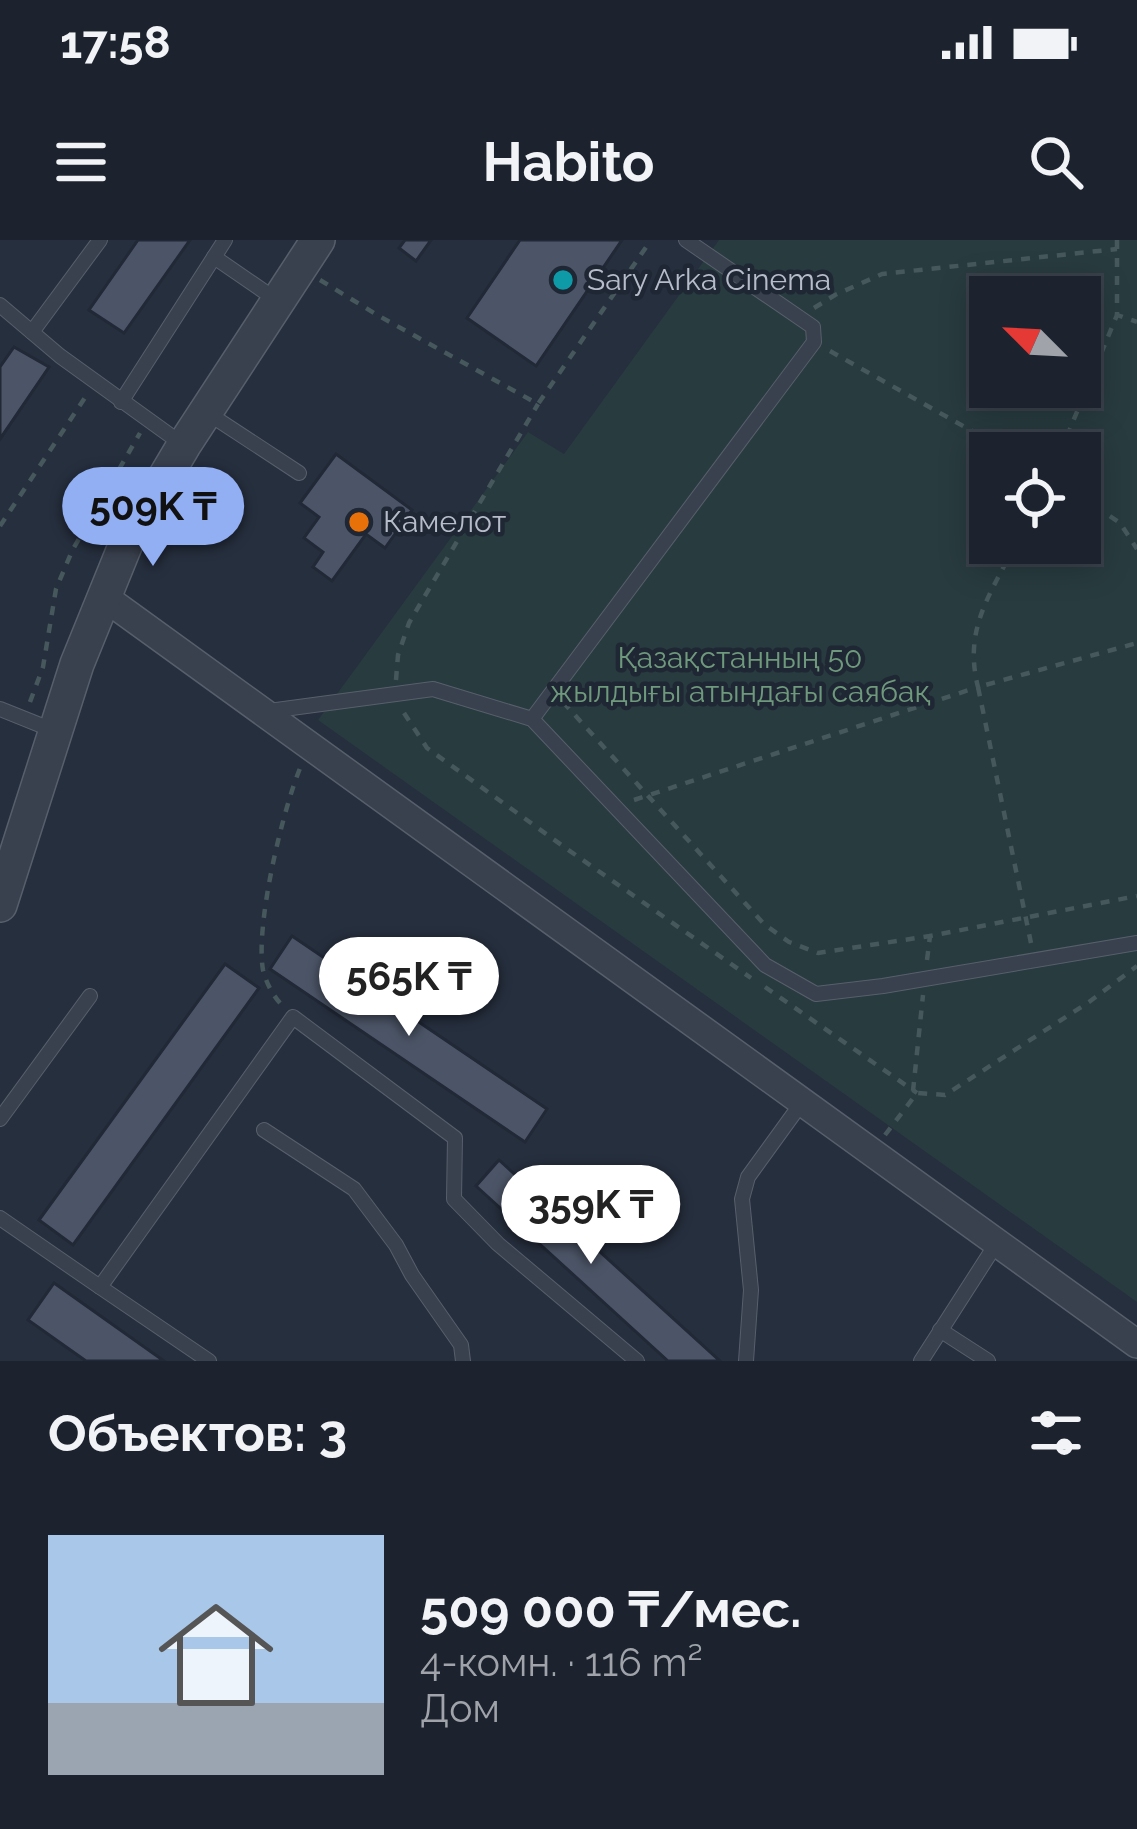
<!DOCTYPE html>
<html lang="ru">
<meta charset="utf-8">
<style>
body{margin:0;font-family:Raleway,sans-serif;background:#252b36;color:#f1f3f6;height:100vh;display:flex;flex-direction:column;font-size:45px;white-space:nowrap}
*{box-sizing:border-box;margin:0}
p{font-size:39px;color:#a0a4aa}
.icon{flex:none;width:66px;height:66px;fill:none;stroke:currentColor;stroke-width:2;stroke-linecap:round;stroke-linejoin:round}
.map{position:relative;height:1121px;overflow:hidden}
.details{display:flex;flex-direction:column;background:#1c232e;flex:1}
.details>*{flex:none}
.needle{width:78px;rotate:294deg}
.buttons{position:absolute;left:969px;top:36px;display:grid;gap:24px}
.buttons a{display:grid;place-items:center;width:132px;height:132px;border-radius:0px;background:#1c232e;box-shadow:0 6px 30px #0003,0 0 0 3px #3a404a;font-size:60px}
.price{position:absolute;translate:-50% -102px;padding:0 27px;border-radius:42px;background:#fff;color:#222;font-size:39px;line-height:78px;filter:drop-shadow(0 3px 6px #0008)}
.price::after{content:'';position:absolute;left:50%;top:72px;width:36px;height:27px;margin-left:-18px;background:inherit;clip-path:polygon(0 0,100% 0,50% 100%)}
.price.on{background:#92aff3;color:#111}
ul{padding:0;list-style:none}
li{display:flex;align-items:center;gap:36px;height:300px;padding:0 48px}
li+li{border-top:3px solid #3a404a}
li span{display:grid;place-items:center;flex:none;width:336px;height:240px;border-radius:0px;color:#555}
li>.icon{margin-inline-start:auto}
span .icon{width:144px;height:144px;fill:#fffc;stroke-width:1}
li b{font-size:51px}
h2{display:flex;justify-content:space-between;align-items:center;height:144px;padding:0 48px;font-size:51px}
.status{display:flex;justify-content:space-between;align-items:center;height:84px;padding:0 60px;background:#1c232e;direction:ltr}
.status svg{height:33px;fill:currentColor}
header{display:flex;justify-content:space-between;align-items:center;height:156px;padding:0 48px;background:#1c232e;font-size:54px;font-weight:700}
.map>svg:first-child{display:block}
</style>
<div class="status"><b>17:58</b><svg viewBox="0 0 49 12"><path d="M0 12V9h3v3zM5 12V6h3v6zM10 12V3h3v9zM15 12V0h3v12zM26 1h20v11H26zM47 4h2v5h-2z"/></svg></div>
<header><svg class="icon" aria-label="menu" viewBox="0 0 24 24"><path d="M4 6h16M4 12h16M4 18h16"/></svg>Habito<svg class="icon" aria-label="search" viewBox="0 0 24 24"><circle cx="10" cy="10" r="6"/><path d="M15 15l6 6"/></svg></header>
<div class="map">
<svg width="1137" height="1121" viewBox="0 0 1137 1121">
<rect width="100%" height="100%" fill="#262f3e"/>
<path fill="#283b3f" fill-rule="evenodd" d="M719 0H1137V1062L318 480 528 192 564 214ZM990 57H1080V147H990ZM990 213H1080V303H990Z"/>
<g fill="#4c5567" stroke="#212836" stroke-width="3">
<polygon points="138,0 190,0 124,93 89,70"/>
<polygon points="405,0 431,0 416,21 399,8"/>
<polygon points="520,0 622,0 536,126 467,78"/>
<polygon points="14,107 49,127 0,199 0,127"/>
<polygon points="336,214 412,270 385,308 366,294 332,341 313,327 323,312 304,298 319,277 300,263"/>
<polygon points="292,696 547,869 525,902 270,729"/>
<polygon points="225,724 259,748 73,1005 39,980"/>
<polygon points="499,920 720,1121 668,1121 476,946"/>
<polygon points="54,1043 164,1121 86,1121 28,1080"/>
</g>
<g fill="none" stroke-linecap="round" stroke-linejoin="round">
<defs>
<g id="service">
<polyline points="214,17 278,61"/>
<polyline points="0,65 60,116 182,204"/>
<polyline points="32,92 100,0"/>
<polyline points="121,162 225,0"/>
<polyline points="206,172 299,233"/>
<polyline points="0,469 55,491"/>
<polyline points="269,471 433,449 532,479 765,725 816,754 883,746 1137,703"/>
<polyline points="532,479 814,102 813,87 686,0"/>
<polyline points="0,879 90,756"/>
<polyline points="264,890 354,949 396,1005 412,1035 461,1105 463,1121"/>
<polyline points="0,978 100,1047"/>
<polyline points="940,1090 988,1121"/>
<polyline points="209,1121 100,1047 293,777 455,898 454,959 498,1004 637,1121"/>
<polyline points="746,1121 751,1050 742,959 748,937 803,861"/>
<polyline points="921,1121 998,1001"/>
</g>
<polyline id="minor" points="104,357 1137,1104"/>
<polyline id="tertiary" points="0,665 77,424 127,301 184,205 318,0"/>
</defs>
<use href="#service" stroke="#585f6c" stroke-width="16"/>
<use href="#minor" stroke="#585f6c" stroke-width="30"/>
<use href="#tertiary" stroke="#585f6c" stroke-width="36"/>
<g stroke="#46585c" stroke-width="4.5" stroke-dasharray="9 9" stroke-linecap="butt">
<polyline points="1117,0 1117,75 1137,82"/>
<polyline points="320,40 379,76 538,164 651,0"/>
<polyline points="814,68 835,55 882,34 1117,9"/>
<polyline points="830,111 1011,213"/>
<polyline points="1060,213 1117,75"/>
<polyline points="1080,256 1120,283 1137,309"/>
<polyline points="0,286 86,156"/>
<polyline points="396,440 398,415 409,383 538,164"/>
<polyline points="30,462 43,427 56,349 72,311 140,193"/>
<polyline points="563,462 764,684 789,702 818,713 930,696"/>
<polyline points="404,473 427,508 567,609 751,738"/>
<path d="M634 560 978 447C963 388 991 354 1016 303"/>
<polyline points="1031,703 978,447 1137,403"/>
<polyline points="927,720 930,696 1137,656"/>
<polyline points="765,747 917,853"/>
<path d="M280 763C272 754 266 742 263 730 255 685 283 568 301 526"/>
<polyline points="913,851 923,755"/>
<polyline points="885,895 917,853 945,855 1089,762 1137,726"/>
</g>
<use href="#service" stroke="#3a414e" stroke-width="14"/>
<use href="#minor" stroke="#3a414e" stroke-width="27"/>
<use href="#tertiary" stroke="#3a414e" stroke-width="33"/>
</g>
<circle fill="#0f9aa8" stroke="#1f2634" stroke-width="4.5" cx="563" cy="40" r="12"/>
<circle fill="#e8710a" stroke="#1f2634" stroke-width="4.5" cx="359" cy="282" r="12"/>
<g text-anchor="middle" stroke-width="9" stroke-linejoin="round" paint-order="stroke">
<g font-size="30" fill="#b6bcc9" stroke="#1f2634" text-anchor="start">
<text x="587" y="50">Sary Arka Cinema</text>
<text x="383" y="292">Камелот</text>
</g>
<g font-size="30" fill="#6f997c" stroke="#1f2634">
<text x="740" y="428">Қазақстанның 50<tspan x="740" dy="34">жылдығы атындағы саябақ</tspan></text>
</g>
</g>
</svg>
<div class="buttons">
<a><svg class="needle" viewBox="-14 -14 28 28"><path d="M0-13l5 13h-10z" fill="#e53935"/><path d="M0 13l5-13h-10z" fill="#a0a4aa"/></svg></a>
<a><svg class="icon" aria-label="locate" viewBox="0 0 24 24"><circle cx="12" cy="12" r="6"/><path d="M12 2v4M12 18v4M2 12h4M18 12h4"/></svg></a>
</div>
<b class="price on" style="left:153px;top:329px">509K ₸</b>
<b class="price" style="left:409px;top:799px">565K ₸</b>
<b class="price" style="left:591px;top:1027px">359K ₸</b>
</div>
<section class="details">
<h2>Объектов: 3<svg class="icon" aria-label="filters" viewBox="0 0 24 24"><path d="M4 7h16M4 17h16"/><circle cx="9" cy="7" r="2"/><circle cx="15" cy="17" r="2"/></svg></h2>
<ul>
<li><span style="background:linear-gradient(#a9c7e8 70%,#9aa5b1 0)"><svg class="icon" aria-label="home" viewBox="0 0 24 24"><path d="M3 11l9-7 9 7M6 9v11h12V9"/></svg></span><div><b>509 000 ₸/мес.</b><p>4-комн. · 116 m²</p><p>Дом</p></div></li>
</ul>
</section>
